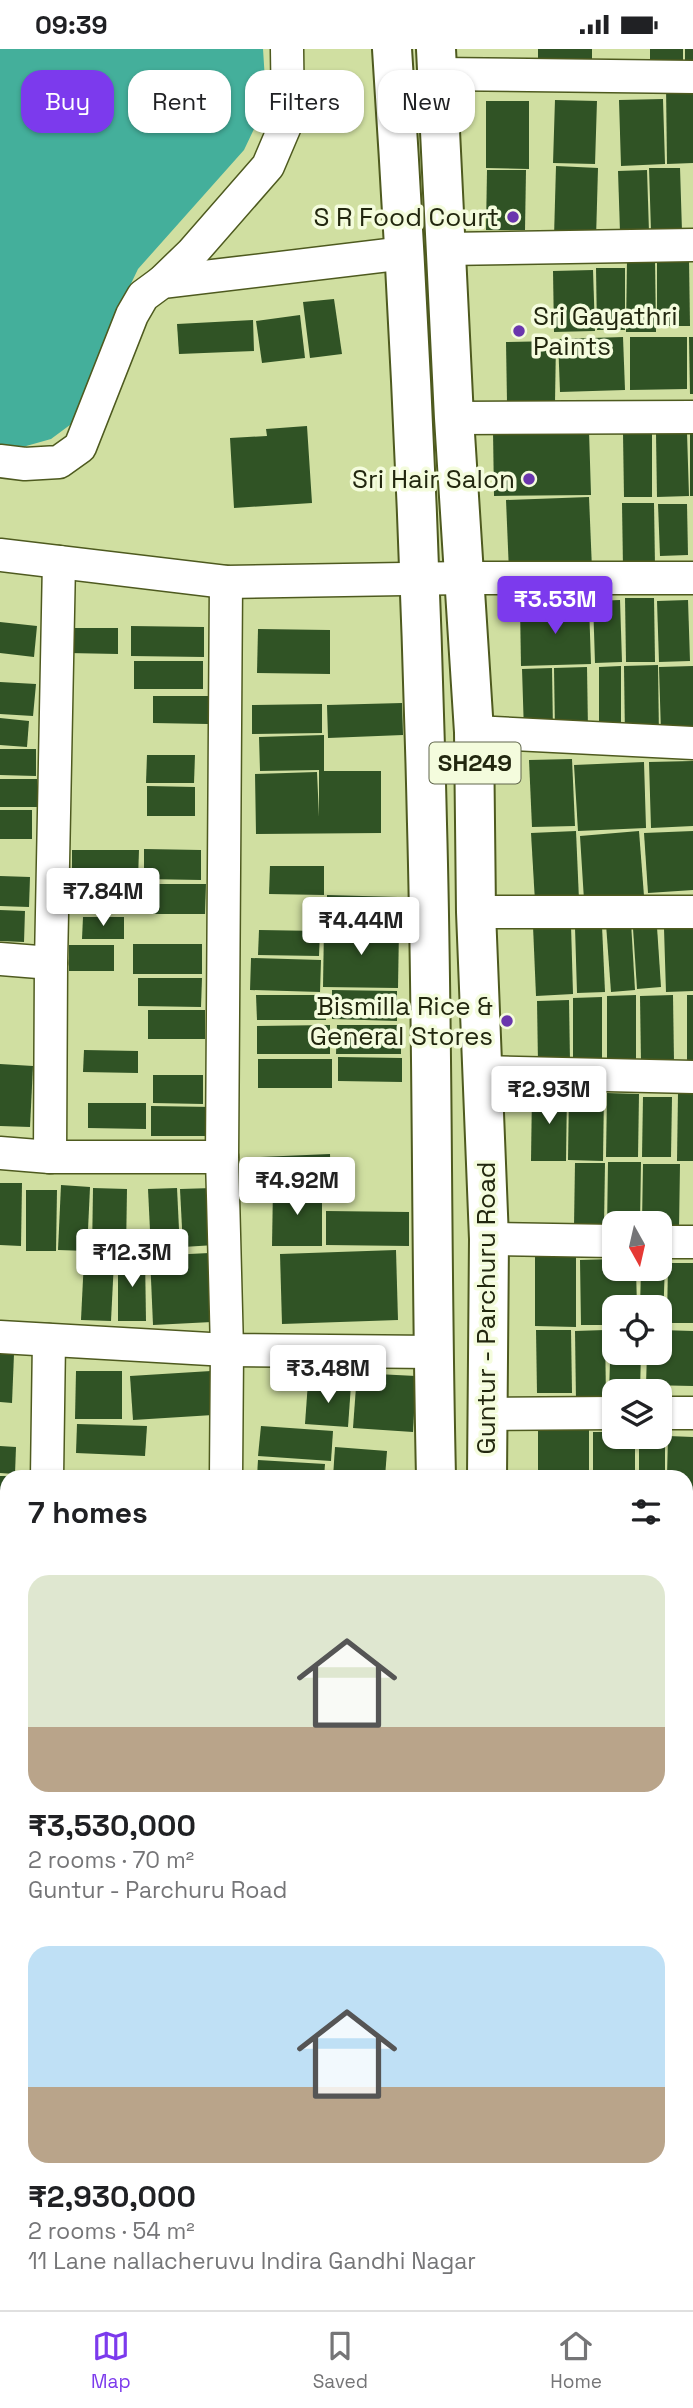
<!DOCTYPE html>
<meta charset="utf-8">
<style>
body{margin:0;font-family:"Space Grotesk",sans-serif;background:#f2f2f2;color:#202124;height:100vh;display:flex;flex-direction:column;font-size:26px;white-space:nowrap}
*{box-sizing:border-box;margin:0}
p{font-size:23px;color:#757577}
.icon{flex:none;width:38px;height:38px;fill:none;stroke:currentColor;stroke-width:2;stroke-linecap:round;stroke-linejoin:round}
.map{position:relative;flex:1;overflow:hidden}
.panel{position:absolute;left:0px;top:1421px;width:693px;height:840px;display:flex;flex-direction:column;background:#fff;border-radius:21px 21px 0 0;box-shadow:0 2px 5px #0004}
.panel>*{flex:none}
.banner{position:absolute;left:21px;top:21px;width:651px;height:63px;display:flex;gap:14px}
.needle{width:46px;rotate:172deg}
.fabs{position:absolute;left:602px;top:1162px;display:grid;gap:14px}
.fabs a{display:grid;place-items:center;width:70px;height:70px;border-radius:14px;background:#fff;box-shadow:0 2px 5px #0004;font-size:35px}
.price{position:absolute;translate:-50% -60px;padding:0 16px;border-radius:7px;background:#fff;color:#222;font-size:23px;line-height:46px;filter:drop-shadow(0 2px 4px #0008)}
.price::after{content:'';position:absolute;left:50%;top:42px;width:21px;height:16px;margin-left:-10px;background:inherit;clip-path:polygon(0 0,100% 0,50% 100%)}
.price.active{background:#7c3aed;color:#fff}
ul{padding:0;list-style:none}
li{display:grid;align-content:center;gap:14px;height:371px;padding:0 28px}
li span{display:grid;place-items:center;height:217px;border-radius:21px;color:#555}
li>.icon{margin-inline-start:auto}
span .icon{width:126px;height:126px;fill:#fffc;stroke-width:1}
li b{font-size:30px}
h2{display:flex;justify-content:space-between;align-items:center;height:84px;padding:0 28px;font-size:30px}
.chip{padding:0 24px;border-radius:21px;background:#fff;box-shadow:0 2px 5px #0004;font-size:24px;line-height:63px}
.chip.active{background:#7c3aed;color:#fff}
.status{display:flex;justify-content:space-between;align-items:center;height:49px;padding:0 35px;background:#fff;direction:ltr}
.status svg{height:19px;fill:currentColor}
.tab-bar{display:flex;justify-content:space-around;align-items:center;height:98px;border-top:2px solid #e0e0e0;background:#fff;font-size:19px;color:#757577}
.tab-bar a{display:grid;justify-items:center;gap:4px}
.tab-bar .active{color:#7c3aed}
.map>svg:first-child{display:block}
</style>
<div class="status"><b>09:39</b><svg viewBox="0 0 49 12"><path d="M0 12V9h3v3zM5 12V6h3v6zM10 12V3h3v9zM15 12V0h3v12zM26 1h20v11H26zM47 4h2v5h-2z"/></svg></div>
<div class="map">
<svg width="693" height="2261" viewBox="0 0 693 2261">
<rect width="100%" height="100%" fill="#d0dfa1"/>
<polygon fill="#44af9b" points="0,0 263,0 266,47 263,61 244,101 138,220 105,289 74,373 51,390 12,401 0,400"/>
<g fill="#305325">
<polygon points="538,0 592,0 592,17 538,18"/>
<rect x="650" y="0" width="33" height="16"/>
<rect x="685" y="0" width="8" height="13"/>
<polygon points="693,35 693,114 667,115 666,36"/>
<polygon points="663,50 665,115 621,117 619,51"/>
<polygon points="555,51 597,52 595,115 553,114"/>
<polygon points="486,52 529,52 529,120 486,119"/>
<polygon points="556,117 598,119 596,190 554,188"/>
<polygon points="649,119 680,119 682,182 651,183"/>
<polygon points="487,121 526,121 525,181 486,181"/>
<polygon points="647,121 649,183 620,183 618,122"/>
<polygon points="627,210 655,210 656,283 626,283"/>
<polygon points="657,210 689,210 690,277 657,277"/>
<polygon points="596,219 625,219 625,281 597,281"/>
<polygon points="593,221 595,282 554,283 553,222"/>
<polygon points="334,250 342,305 310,309 303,253"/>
<polygon points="300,266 305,309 262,314 256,272"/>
<polygon points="253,271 254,302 179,305 177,275"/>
<polygon points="623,288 625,341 560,343 558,290"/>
<polygon points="630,288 687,288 687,340 630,341"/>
<polygon points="689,288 693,288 693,345 690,345"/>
<polygon points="556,292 555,353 507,353 506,293"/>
<polygon points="307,377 312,454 234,459 230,389 267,387 266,380"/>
<polygon points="589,381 591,446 494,447 493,383"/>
<rect x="690" y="383" width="3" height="64"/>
<polygon points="687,384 689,447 657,448 656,385"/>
<polygon points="623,385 652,385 652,448 624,448"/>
<polygon points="589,448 592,520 509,523 506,451"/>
<polygon points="622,454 654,454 655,518 623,519"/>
<polygon points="658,455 687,455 688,506 660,507"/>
<polygon points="625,549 654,549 655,613 626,613"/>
<polygon points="620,551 622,613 595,614 593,552"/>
<polygon points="688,551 690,612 659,613 657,552"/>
<polygon points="589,556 591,615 521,617 520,558"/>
<polygon points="0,573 37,577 34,608 0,604"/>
<polygon points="131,577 204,578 204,608 131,607"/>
<polygon points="68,579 118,579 118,605 68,604"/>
<polygon points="258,580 330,581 330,625 257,624"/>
<rect x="134" y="612" width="69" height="28"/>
<polygon points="658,616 659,689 625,689 624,617"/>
<polygon points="621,617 621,681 599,682 599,618"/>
<polygon points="693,617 693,683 661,684 659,618"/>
<polygon points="587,618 588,681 555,682 554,619"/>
<polygon points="552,619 553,683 524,684 522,620"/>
<polygon points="0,633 36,635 33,667 0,665"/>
<polygon points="153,647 208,647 208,675 153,674"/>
<polygon points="402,654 403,686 328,689 327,656"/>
<polygon points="322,655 322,684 252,685 252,656"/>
<polygon points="0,669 29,672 27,698 0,696"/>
<polygon points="324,686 324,722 381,722 381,784 256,785 255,725 317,723 319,768 319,721 260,722 259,688"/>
<polygon points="0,700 36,700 36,727 0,726"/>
<polygon points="147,706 195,706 194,734 146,734"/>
<polygon points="572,710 575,777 532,778 529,711"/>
<polygon points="693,712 693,777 651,779 649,713"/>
<polygon points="644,713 646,779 578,782 574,716"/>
<rect x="0" y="730" width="37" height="28"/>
<polygon points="147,737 195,738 195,767 147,767"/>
<rect x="0" y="761" width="32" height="29"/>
<polygon points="576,782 579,851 535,853 531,784"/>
<polygon points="639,782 644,847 584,851 580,787"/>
<polygon points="693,782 693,841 648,844 644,784"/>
<polygon points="144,800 201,801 201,831 144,830"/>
<polygon points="72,801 139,801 138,830 72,829"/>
<polygon points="270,817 324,817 324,846 269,845"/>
<polygon points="0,827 30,828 29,858 0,857"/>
<polygon points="144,832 145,863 77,865 76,834"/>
<polygon points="149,835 206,835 205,865 149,865"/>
<polygon points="327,846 398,848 397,875 327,874"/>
<polygon points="0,861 25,862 24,893 0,892"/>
<polygon points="83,868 124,868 124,890 82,890"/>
<polygon points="631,873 635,941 611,943 606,875"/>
<polygon points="571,876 573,945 536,947 533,877"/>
<polygon points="602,877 605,943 577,944 575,878"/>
<polygon points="324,878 399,879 398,939 323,938"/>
<polygon points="657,878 661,938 637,940 633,879"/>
<polygon points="664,880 693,880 693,942 666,943"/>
<polygon points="259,881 320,882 319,907 258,906"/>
<rect x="133" y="895" width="69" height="30"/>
<rect x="69" y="896" width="45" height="26"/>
<polygon points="251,909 321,911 320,943 250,941"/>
<polygon points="138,929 202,929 201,958 138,957"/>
<polygon points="332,941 397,942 397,972 332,970"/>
<polygon points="256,946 326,946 326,971 257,971"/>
<polygon points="636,946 636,1013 607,1013 607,947"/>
<polygon points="673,946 674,1013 641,1013 640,947"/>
<rect x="687" y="946" width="6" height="66"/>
<polygon points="602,948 602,1013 573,1014 573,949"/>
<polygon points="569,951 570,1013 538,1014 537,952"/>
<rect x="148" y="961" width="57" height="29"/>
<polygon points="330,976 330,1005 257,1005 257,977"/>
<polygon points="337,976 401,976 401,1005 336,1005"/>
<polygon points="84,1001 138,1002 138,1024 83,1023"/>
<polygon points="338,1008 402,1009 402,1033 338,1032"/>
<rect x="258" y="1010" width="74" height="29"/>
<polygon points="0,1015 33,1017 30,1078 0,1077"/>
<polygon points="153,1026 203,1026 203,1055 153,1054"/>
<polygon points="532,1042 567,1042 566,1112 531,1112"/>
<polygon points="569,1042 604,1043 603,1112 568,1111"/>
<polygon points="607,1044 639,1045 638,1108 606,1108"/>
<polygon points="678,1044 693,1044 693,1112 677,1112"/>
<polygon points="643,1048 672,1048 671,1108 642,1108"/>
<polygon points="88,1054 146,1054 146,1080 88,1079"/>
<polygon points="151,1057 212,1058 211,1087 151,1087"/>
<polygon points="330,1105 331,1132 262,1136 260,1108"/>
<polygon points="608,1113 641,1113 640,1174 614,1174 614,1180 607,1180"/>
<polygon points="575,1114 605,1114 604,1177 574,1177"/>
<polygon points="643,1115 680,1115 679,1181 660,1181 660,1174 642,1174"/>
<polygon points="0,1134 22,1134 21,1197 0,1196"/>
<polygon points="61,1136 90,1138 87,1202 58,1201"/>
<polygon points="273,1138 322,1138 322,1197 272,1197"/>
<polygon points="93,1139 127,1140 126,1203 92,1203"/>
<polygon points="177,1139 180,1201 151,1202 148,1140"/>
<polygon points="213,1139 215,1196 183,1198 180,1140"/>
<polygon points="26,1141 57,1141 56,1202 26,1202"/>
<polygon points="326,1162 409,1163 409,1197 326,1196"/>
<polygon points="396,1201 398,1271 282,1275 280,1205"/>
<polygon points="209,1204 212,1273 153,1276 150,1207"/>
<polygon points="118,1207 145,1207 146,1272 118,1272"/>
<polygon points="535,1207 576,1207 576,1278 535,1277"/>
<polygon points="84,1210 114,1212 111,1272 81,1271"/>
<polygon points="614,1210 614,1220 636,1220 637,1258 614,1258 614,1276 581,1276 580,1211"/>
<polygon points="660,1214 665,1214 663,1273 660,1273 660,1258 640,1258 641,1220 660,1220"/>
<polygon points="668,1214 693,1214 693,1274 667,1274"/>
<polygon points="611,1280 614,1280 614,1304 641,1304 640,1342 609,1344"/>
<polygon points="536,1281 571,1281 572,1344 537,1344"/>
<polygon points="605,1281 606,1351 576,1352 575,1282"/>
<polygon points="660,1281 693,1282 693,1337 646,1336 647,1304 660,1304"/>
<polygon points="0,1304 14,1305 12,1354 0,1353"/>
<polygon points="76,1322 122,1322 122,1370 75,1370"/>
<polygon points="211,1322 213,1366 133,1371 130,1327"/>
<polygon points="357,1324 416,1327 413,1383 353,1379"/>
<polygon points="308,1333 351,1336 348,1378 305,1375"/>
<polygon points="77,1375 147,1377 145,1407 76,1404"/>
<polygon points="261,1377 333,1382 331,1412 258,1407"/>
<polygon points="589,1380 589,1428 538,1428 538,1381"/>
<polygon points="593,1383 614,1383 614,1388 635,1388 635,1428 593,1428"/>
<polygon points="660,1383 665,1383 665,1428 639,1428 639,1388 660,1388"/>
<polygon points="668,1387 693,1388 693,1443 686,1443 686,1428 667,1428"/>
<polygon points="0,1397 16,1398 15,1425 0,1424"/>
<polygon points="335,1398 387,1402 385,1428 333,1428"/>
<polygon points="258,1411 325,1415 324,1428 257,1428"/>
<rect x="0" y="1427" width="7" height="22"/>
<rect x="686" y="1447" width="7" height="64"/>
<rect x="0" y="1456" width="7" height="25"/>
<rect x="0" y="1485" width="7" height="36"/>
<rect x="0" y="1578" width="7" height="24"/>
<polygon points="686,1612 693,1612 693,1656 688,1656"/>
<polygon points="0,1651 7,1652 7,1681 0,1681"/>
<rect x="0" y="1736" width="7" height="60"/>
<rect x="686" y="1776" width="7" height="60"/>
<rect x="0" y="1862" width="7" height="57"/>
<rect x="688" y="1940" width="5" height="58"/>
<rect x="0" y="2039" width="7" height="26"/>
<rect x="686" y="2047" width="7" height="62"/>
<rect x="0" y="2093" width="7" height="34"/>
<rect x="686" y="2113" width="7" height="60"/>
<rect x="0" y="2136" width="7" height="33"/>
<polygon points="686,2226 690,2226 691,2261 644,2261 644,2254 686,2254"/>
<polygon points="323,2254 393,2254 393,2261 324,2261"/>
<polygon points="553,2254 595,2254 595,2260 553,2261"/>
<rect x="598" y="2254" width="24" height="7"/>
</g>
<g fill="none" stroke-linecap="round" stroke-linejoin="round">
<defs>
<g id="street">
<polyline points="438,25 693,28"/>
<polyline points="446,200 693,196"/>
<polyline points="162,233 192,204 268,117 288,70 287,0"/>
<polyline points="454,369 693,368"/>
<polyline points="0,412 25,415 59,413 80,398 132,266 143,247 162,233 405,204"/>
<polyline points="0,506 226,533 464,529 693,529"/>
<polyline points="226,533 222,1108 227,1301 226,1428"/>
<polyline points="474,683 693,694"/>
<polyline points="476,863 693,863"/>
<polyline points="0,910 51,914"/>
<polyline points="481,1023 693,1028"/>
<polyline points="0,1104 50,1108 222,1108"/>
<polyline points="50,1108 51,914 59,513"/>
<polyline points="489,1190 614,1192"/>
<polyline points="660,1193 693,1193"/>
<polyline points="0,1288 227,1301 433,1303"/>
<polyline points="660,1364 693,1364"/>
<polyline points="487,1365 614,1364"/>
<polyline points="47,1428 49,1291"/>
<polyline points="686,1531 693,1531"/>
<polyline points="686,1690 693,1690"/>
<polyline points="0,1831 7,1832"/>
<polyline points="686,1850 693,1850"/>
<polyline points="0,1946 7,1946"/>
<polyline points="686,2028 693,2028"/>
<polyline points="0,2090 7,2090"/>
<polyline points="0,2185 7,2185"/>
<polyline points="686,2192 693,2192"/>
</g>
<g id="primary">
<path d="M392 0C409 258 421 516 427 775 433 992 431 1210 436 1428"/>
<polyline points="436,0 454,369 474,683 476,863 489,1190 487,1428"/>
<polyline points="441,2254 441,2261"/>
<polyline points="492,2254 492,2261"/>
</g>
</defs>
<use href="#street" stroke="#4e5a1f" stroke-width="35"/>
<use href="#primary" stroke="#4e5a1f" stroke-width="42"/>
<use href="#street" stroke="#fff" stroke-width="32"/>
<use href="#primary" stroke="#fff" stroke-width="38"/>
</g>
<g fill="#6a36ad" stroke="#f4fcdd" stroke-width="2.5">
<circle cx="513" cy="168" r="7"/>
<circle cx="519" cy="282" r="7"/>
<circle cx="529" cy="430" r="7"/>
<circle cx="507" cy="972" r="7"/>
</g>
<g text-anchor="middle" stroke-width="7" stroke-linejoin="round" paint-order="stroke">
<rect fill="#f4fcdd" stroke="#61674d" stroke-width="2" x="429.5" y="693.5" width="91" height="41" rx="5"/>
<g font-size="24" font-weight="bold" fill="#22270f">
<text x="475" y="722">SH249</text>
</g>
<g font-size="26" fill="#22270f" stroke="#f4fcdd" text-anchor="end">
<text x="499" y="177">S R Food Court</text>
<text x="533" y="276" text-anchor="start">Sri Gayathri<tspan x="533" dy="30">Paints</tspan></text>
<text x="515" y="439">Sri Hair Salon</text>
<text x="493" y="966">Bismilla Rice &amp;<tspan x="493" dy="30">General Stores</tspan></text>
</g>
<g font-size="26" fill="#22270f" stroke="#f4fcdd">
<text transform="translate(486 1259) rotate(-90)" y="9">Guntur - Parchuru Road</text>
</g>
</g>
</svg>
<div class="fabs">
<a><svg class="needle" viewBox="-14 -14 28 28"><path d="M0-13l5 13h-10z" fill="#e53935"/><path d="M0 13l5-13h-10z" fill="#757577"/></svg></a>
<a><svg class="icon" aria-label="locate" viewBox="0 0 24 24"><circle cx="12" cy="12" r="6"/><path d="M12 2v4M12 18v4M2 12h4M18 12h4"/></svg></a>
<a><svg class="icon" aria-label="layers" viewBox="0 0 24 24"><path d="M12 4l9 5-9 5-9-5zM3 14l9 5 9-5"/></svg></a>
</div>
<b class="price active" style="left:555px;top:587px">₹3.53M</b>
<b class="price" style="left:103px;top:879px">₹7.84M</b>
<b class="price" style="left:361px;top:908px">₹4.44M</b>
<b class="price" style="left:549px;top:1077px">₹2.93M</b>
<b class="price" style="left:297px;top:1168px">₹4.92M</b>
<b class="price" style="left:132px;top:1240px">₹12.3M</b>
<b class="price" style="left:328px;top:1356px">₹3.48M</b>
<div class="banner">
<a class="chip active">Buy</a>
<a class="chip">Rent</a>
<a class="chip">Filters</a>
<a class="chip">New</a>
</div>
<section class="panel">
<h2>7 homes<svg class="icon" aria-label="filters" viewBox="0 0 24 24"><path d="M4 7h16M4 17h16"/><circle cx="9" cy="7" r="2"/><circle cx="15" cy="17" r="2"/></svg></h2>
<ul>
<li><span style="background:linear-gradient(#dfe7d0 70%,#b9a48a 0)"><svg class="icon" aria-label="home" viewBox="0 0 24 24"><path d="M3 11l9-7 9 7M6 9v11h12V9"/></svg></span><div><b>₹3,530,000</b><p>2 rooms · 70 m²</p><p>Guntur - Parchuru Road</p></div></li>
<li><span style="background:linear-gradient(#bfe0f5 65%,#b9a48a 0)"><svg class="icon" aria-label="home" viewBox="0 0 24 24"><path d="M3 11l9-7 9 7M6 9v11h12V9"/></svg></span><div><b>₹2,930,000</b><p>2 rooms · 54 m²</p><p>11 Lane nallacheruvu Indira Gandhi Nagar</p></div></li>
</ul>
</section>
</div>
<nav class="tab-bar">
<a class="active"><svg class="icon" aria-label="map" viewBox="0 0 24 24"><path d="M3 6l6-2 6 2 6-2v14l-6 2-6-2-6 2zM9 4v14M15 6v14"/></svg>Map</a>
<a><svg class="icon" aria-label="saved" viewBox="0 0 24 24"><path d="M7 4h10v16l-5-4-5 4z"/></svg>Saved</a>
<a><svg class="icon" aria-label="home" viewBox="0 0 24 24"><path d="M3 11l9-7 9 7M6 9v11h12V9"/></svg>Home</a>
</nav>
